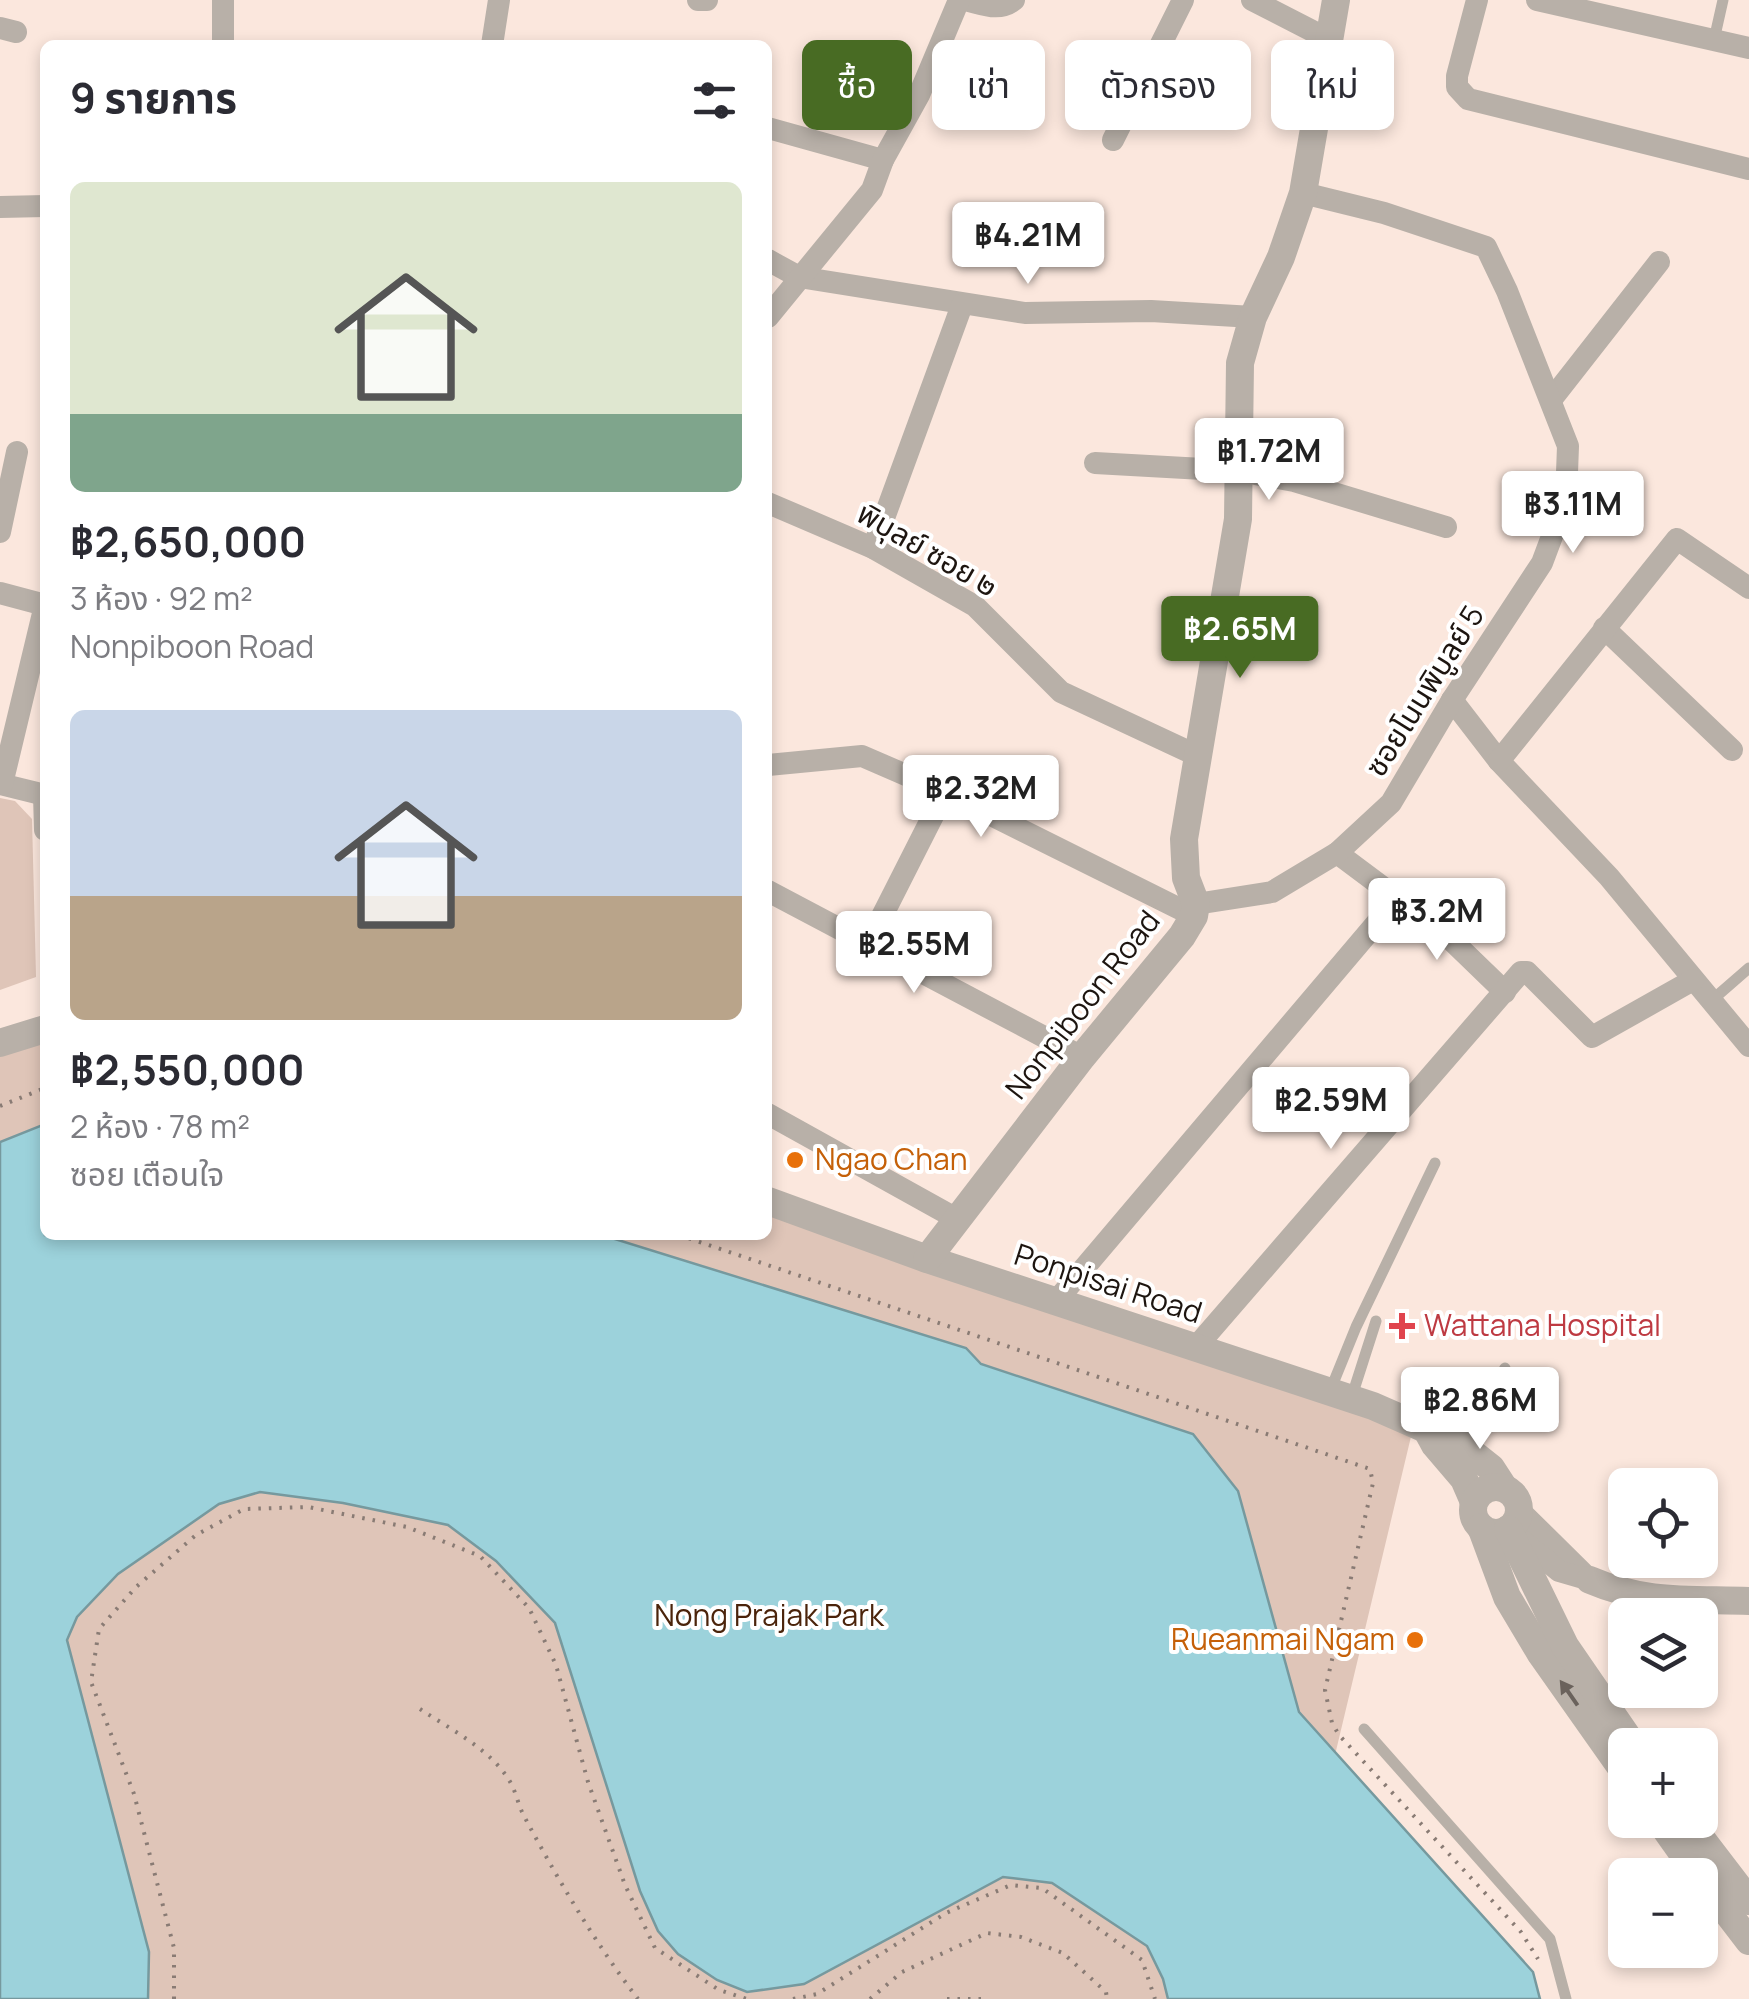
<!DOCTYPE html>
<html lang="th">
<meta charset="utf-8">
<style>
body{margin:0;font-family:Manrope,"Noto Sans Thai",sans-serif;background:#f7f7f7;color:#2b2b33;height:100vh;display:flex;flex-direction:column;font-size:38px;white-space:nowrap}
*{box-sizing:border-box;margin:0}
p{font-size:32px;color:#7c7c81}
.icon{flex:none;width:55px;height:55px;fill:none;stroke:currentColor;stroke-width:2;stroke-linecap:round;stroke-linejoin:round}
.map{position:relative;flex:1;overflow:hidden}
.sheet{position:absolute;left:40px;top:40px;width:732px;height:1200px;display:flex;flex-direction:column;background:#fff;border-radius:15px;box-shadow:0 5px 15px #0003}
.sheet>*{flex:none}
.banner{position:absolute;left:802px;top:40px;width:795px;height:90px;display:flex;gap:20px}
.tools{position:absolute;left:1608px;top:1468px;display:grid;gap:20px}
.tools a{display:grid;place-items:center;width:110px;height:110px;border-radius:15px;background:#fff;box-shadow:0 5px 15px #0003;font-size:50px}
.price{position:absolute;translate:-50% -85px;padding:0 22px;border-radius:10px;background:#fff;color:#222;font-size:32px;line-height:65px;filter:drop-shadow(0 2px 5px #0008)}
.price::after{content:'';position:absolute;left:50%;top:60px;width:30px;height:22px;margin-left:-15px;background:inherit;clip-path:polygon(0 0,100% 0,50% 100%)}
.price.current{background:#486b23;color:#fff}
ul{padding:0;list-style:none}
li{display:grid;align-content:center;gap:20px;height:530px;padding:0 30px}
li span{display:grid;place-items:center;height:310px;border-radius:15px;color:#555}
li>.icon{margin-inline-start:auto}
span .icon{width:180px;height:180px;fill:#fffc;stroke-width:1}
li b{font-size:42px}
h2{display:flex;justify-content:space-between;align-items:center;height:120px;padding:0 30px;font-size:42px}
.pill{padding:0 35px;border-radius:15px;background:#fff;box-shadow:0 5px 15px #0003;font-size:35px;line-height:90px}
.pill.current{background:#486b23;color:#fff}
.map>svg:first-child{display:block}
</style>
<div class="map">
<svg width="1749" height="1999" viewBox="0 0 1749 1999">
<rect width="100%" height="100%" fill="#fbe7dd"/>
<g fill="#dfc5b8">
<polygon points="0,798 15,801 32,819 36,977 0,990"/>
<polygon points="45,1028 45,1235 768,1235 768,1215 1414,1424 1335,1755 1515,1952 1528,1999 0,1999 0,1038"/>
</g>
<polygon fill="#9cd2db" stroke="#76999e" stroke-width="2.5" points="45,1124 45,1235 602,1235 966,1348 981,1364 1193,1434 1238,1491 1299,1712 1533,1972 1540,1999 1168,1999 1163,1979 1147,1946 1052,1883 1003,1877 804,1984 747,1992 717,1980 678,1954 658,1931 640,1891 555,1623 496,1561 448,1525 343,1503 260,1492 219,1504 118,1574 77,1617 67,1640 149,1952 148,1999 0,1999 0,1142"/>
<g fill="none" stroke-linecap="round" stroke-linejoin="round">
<g stroke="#897b74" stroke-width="4" stroke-dasharray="2.5 8" stroke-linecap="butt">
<polyline points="0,1106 45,1088"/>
<polyline points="679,1235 1370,1469 1373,1483 1325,1690 1332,1723 1339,1735 1521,1932 1538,1959"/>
<path d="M420 1709C450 1729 490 1749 509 1780 516 1791 518 1805 524 1816 557 1878 595 1943 638 1999"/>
<polyline points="174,1999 174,1948 134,1794 91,1682 99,1629 136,1587 196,1535 244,1509 308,1507 407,1527 480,1556 529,1608 556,1665 588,1782 625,1885 655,1948 719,1990 747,1999"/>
<polyline points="793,1999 817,1994 946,1913 1011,1885 1042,1888 1142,1960 1155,1999"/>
<polyline points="870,1999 902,1972 987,1933 1021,1937 1063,1953 1106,1992 1107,1999"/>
<polyline points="947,1999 984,1999"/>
</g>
<g stroke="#b8b0a8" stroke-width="11">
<polyline points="1714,40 1723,0"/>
<polyline points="1711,1001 1749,968"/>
<polyline points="1330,1391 1356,1327 1435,1163"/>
<polyline points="1351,1399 1376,1321"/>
<polyline points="1462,1445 1505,1368"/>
<polyline points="1364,1729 1550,1939 1566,1999"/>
</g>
<g stroke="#b8b0a8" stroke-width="22">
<polyline points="698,0 707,0"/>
<path d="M965 0C983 4 999 12 1014 0"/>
<polyline points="1252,0 1330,40"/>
<polyline points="1477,0 1457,76 1457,87 1468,99 1749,169"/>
<polyline points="1537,0 1749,48"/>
<polyline points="0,28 16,32"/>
<polyline points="223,45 223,0"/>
<polyline points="492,45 499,0"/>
<polyline points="768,128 883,160"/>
<polyline points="1113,140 1183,0"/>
<polyline points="0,207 45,206"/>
<polyline points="768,260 799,277 1025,313 1151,311 1253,317"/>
<polyline points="768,317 872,190 883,160 919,95 959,0"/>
<polyline points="1551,400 1659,262"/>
<polyline points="1095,463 1239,471 1294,481 1446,527"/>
<polyline points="768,503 873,548 975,606 1061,692 1198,756"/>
<polyline points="0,532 17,452"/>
<polyline points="873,548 962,305"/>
<polyline points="0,593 45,605"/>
<polyline points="1604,628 1732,750"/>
<polyline points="1452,700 1499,761 1609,877 1749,1046"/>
<polyline points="1499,761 1677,539 1749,588"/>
<polyline points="768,765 862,756 945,792 1194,916"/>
<polyline points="0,784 45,795"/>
<polyline points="2,784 45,605"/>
<polyline points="44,795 45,830"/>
<polyline points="1337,853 1444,933 1505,992"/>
<polyline points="768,891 1082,1057"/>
<polyline points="1196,904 1272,892 1337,853 1391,803 1452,700 1542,563 1566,499 1568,446 1507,291 1486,247 1384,213 1303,193"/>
<polyline points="869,942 945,792"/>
<polyline points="768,1114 957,1219"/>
<polyline points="1057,1300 1396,900"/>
<polyline points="1196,1347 1521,972 1527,972 1592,1037 1693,980"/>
<polyline points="1519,1510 1590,1580"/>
<polyline points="1509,1530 1559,1571 1590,1580"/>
</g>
<g stroke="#b8b0a8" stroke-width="28">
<polyline points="0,1043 45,1029"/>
<polyline points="768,1201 927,1259 1373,1406 1462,1445 1491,1468 1504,1488"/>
<polyline points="927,1259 1082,1057 1182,936 1194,916 1196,904 1186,878 1184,839 1238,519 1240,363 1253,317 1281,257 1303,193 1336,0"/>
<polyline points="1428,1432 1435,1445 1464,1479 1474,1502"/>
<circle cx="1496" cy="1510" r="23"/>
<polyline points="1481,1527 1507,1597 1541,1654 1625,1773"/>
<polyline points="1508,1529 1565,1646 1633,1745"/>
<path d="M1590 1580C1646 1604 1689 1599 1749 1601"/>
<polyline points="1659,1820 1698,1875"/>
<polyline points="1687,1820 1749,1901"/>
<polyline points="1700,1877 1749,1941"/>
</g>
</g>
<defs><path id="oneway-solid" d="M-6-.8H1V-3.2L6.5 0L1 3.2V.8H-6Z" transform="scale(2.5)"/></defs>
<use fill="#6a625c" href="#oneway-solid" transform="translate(1569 1693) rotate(-125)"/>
<g fill="#e8710a" stroke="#fff" stroke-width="4">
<circle cx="795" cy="1160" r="10"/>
<circle cx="1415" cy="1640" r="10"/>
</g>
<path fill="#e0444e" stroke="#fff" stroke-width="4" d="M1397 1311h10v10h10v10h-10v10h-10v-10h-10v-10h10z"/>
<g text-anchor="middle" stroke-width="8" stroke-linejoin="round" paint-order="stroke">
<g font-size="30" fill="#1d1510" stroke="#fff">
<text transform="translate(927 550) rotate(30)" y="10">พิบุลย์ ซอย ๒</text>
<text transform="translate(1425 691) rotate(-58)" y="10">ซอยโนนพิบูลย์ 5</text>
<text transform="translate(1083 1005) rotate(-52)" y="10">Nonpiboon Road</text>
<text transform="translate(1108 1284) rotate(18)" y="10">Ponpisai Road</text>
</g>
<g font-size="30" fill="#c56008" stroke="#fff" text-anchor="start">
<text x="815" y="1170">Ngao Chan</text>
<text x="1395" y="1650" text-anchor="end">Rueanmai Ngam</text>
</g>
<g font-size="30" fill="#be3a42" stroke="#fff" text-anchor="start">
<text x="1424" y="1336">Wattana Hospital</text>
</g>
<g font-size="30" fill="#4b240b" stroke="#fff">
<text x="769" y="1626">Nong Prajak Park</text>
</g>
</g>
</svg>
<div class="tools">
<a><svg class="icon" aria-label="locate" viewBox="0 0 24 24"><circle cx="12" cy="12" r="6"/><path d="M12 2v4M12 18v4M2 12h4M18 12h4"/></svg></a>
<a><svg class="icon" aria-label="layers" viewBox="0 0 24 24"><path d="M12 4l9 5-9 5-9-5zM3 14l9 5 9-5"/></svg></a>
<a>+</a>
<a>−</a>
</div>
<b class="price" style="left:1028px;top:287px">฿4.21M</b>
<b class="price" style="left:1269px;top:503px">฿1.72M</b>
<b class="price" style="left:1573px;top:556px">฿3.11M</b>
<b class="price current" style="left:1240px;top:681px">฿2.65M</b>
<b class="price" style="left:981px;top:840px">฿2.32M</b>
<b class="price" style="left:1437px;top:963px">฿3.2M</b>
<b class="price" style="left:914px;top:996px">฿2.55M</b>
<b class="price" style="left:1331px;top:1152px">฿2.59M</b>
<b class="price" style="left:1480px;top:1452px">฿2.86M</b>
<div class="banner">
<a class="pill current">ซื้อ</a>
<a class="pill">เช่า</a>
<a class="pill">ตัวกรอง</a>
<a class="pill">ใหม่</a>
</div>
<section class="sheet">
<h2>9 รายการ<svg class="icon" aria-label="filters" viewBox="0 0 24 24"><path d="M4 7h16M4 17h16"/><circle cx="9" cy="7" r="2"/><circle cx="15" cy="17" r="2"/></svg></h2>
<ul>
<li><span style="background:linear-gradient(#dfe7d0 75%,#7fa58c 0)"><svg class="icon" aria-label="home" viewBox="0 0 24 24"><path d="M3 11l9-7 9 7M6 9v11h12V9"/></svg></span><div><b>฿2,650,000</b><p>3 ห้อง · 92 m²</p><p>Nonpiboon Road</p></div></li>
<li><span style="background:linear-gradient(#c9d6e8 60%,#b9a48a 0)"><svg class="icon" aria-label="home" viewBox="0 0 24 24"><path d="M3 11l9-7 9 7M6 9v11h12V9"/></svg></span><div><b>฿2,550,000</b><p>2 ห้อง · 78 m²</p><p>ซอย เตือนใจ</p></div></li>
</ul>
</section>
</div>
